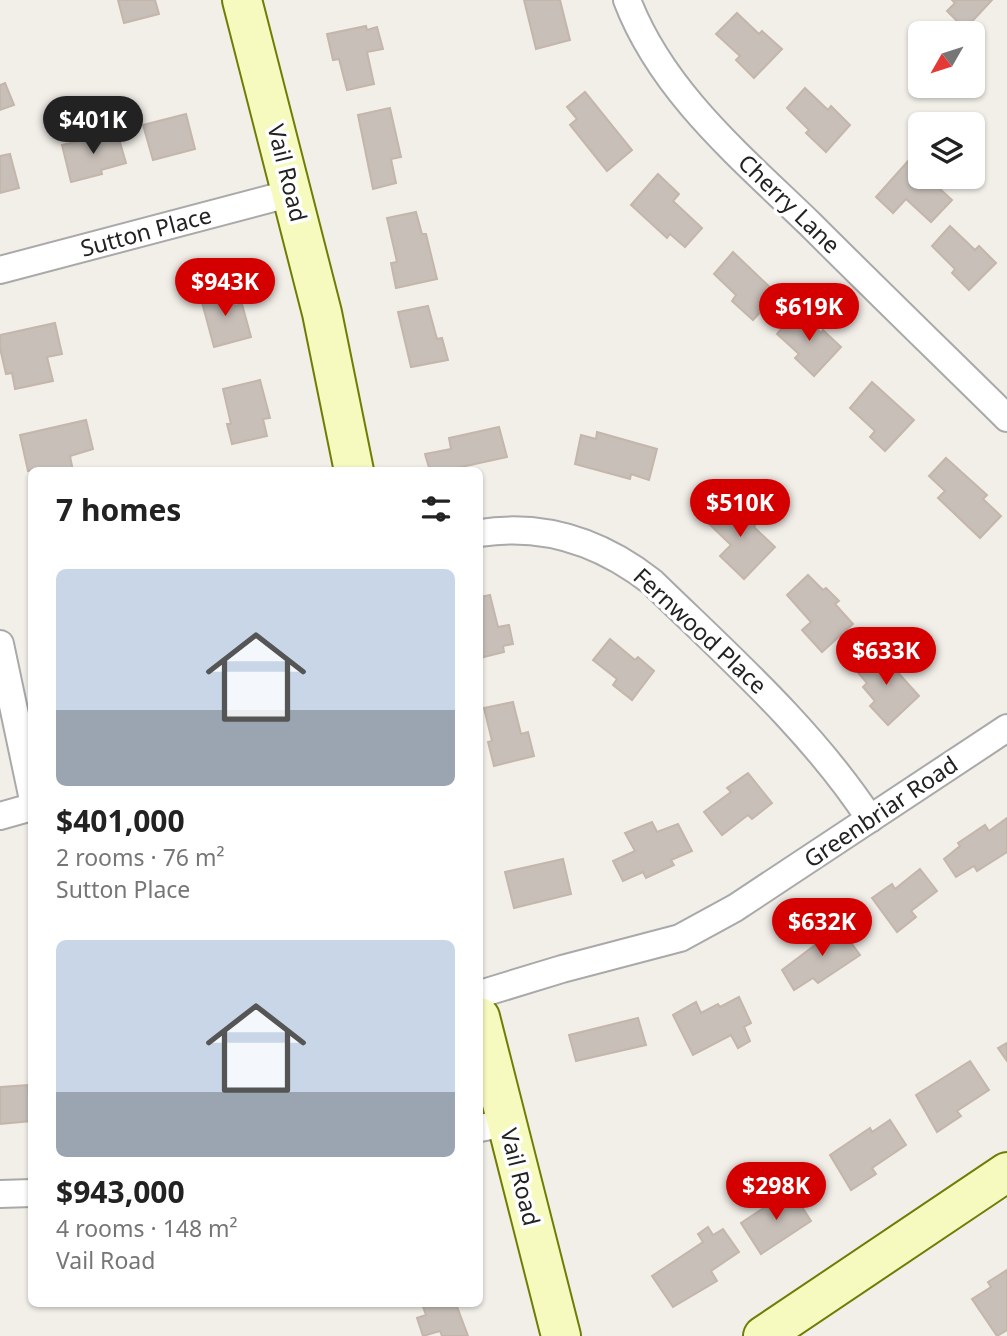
<!DOCTYPE html>
<meta charset="utf-8">
<style>
body{margin:0;font-family:"Noto Sans",sans-serif;background:#f6f6f6;color:#222;height:100vh;display:flex;flex-direction:column;font-size:26px;white-space:nowrap}
*{box-sizing:border-box;margin:0}
p{font-size:23px;color:#767676}
.icon{flex:none;width:38px;height:38px;fill:none;stroke:currentColor;stroke-width:2;stroke-linecap:round;stroke-linejoin:round}
.map{position:relative;flex:1;overflow:hidden}
.sheet{position:absolute;left:28px;top:467px;width:455px;height:840px;display:flex;flex-direction:column;background:#fff;border-radius:10px;box-shadow:0 2px 5px #0004}
.sheet>*{flex:none}
.needle{width:46px;rotate:231deg}
.controls{position:absolute;left:908px;top:21px;display:grid;gap:14px}
.controls a{display:grid;place-items:center;width:77px;height:77px;border-radius:10px;background:#fff;box-shadow:0 2px 5px #0004;font-size:35px}
.price{position:absolute;translate:-50% -60px;padding:0 16px;border-radius:24px;background:#d40000;color:#fff;font-size:23px;line-height:46px;filter:drop-shadow(0 2px 4px #0008)}
.price::after{content:'';position:absolute;left:50%;top:42px;width:21px;height:16px;margin-left:-10px;background:inherit;clip-path:polygon(0 0,100% 0,50% 100%)}
.price.on{background:#222;color:#fff}
ul{padding:0;list-style:none}
li{display:grid;align-content:center;gap:14px;height:371px;padding:0 28px}
li span{display:grid;place-items:center;height:217px;border-radius:10px;color:#555}
li>.icon{margin-inline-start:auto}
span .icon{width:126px;height:126px;fill:#fffc;stroke-width:1}
li b{font-size:30px}
h2{display:flex;justify-content:space-between;align-items:center;height:84px;padding:0 28px;font-size:30px}
.map>svg:first-child{display:block}
</style>
<div class="map">
<svg width="1007" height="1336" viewBox="0 0 1007 1336">
<rect width="100%" height="100%" fill="#f2efe9"/>
<g fill="#c7bfb8" stroke="#c4b6ab" stroke-width="2">
<polygon points="118,0 155,0 159,14 124,23"/>
<polygon points="524,0 560,0 570,40 536,49"/>
<polygon points="952,0 992,0 965,29 947,11 955,3"/>
<polygon points="737,13 759,34 762,31 782,49 754,78 736,60 740,56 716,34"/>
<polygon points="366,26 367,30 377,27 383,49 367,52 374,84 347,90 339,59 333,60 327,34"/>
<polygon points="5,83 14,105 0,110 0,85"/>
<polygon points="805,88 828,110 831,106 850,125 826,152 806,133 809,130 787,108"/>
<polygon points="585,92 632,150 607,171 570,125 577,119 567,107"/>
<polygon points="390,108 401,157 391,159 396,183 373,189 358,115"/>
<polygon points="186,114 195,149 153,160 143,125"/>
<polygon points="117,132 126,163 101,170 102,174 71,182 62,145"/>
<polygon points="10,154 19,188 0,193 0,156"/>
<polygon points="909,160 920,170 920,177 927,177 952,200 931,222 906,199 893,213 876,197"/>
<polygon points="658,174 679,194 673,201 702,228 685,247 670,234 667,238 631,205"/>
<polygon points="416,212 422,234 426,234 437,279 396,288 391,263 397,262 387,218"/>
<polygon points="950,226 975,250 979,246 996,263 969,290 952,273 955,269 932,246"/>
<polygon points="733,252 777,294 753,320 732,301 736,295 714,274"/>
<polygon points="230,288 235,306 242,304 251,337 214,347 200,295"/>
<polygon points="428,306 437,339 442,338 448,360 411,367 398,312"/>
<polygon points="797,311 821,333 823,330 841,347 814,376 795,358 799,354 777,334"/>
<polygon points="55,323 62,354 47,357 53,381 15,389 12,373 6,374 0,348 0,335"/>
<polygon points="260,380 270,418 263,419 267,436 232,444 227,424 231,424 223,389"/>
<polygon points="872,382 914,420 885,451 870,437 875,431 850,408"/>
<polygon points="86,420 93,449 70,456 73,471 37,471 36,469 28,471 20,435"/>
<polygon points="499,427 507,457 443,471 430,471 425,454 451,449 449,438"/>
<polygon points="597,432 657,449 649,480 631,474 630,479 575,464 581,435 596,439"/>
<polygon points="946,458 987,495 983,499 1001,516 980,538 938,498 945,491 929,476"/>
<polygon points="726,501 738,513 742,510 756,524 754,527 775,547 744,579 720,556 731,545 706,521"/>
<polygon points="808,575 823,590 826,588 839,601 835,604 853,624 822,652 802,630 811,622 787,595"/>
<polygon points="490,595 498,627 509,625 513,644 503,646 504,652 480,658 480,597"/>
<polygon points="610,639 635,660 638,657 654,671 632,700 613,685 617,679 593,660"/>
<polygon points="877,649 919,696 888,725 870,706 875,701 863,687 867,683 855,669"/>
<polygon points="513,702 521,734 528,732 534,756 494,766 488,742 492,741 484,708"/>
<polygon points="748,773 772,803 752,819 748,815 722,835 704,812 731,792 727,788"/>
<polygon points="1007,818 1007,852 977,871 974,866 956,877 944,859 960,846 958,843 985,825 989,831"/>
<polygon points="652,822 657,832 678,824 692,851 671,860 674,865 646,878 643,872 623,881 613,861 635,851 625,833"/>
<polygon points="563,859 571,894 514,908 505,872"/>
<polygon points="920,869 937,891 911,911 916,917 897,932 872,898 892,884 895,889"/>
<polygon points="836,922 860,955 818,983 813,978 794,990 782,970 815,945 811,939"/>
<polygon points="739,997 751,1023 744,1027 750,1041 738,1048 731,1035 693,1055 673,1015 696,1002 701,1013 718,1004 720,1007"/>
<polygon points="638,1018 646,1045 576,1061 569,1035"/>
<polygon points="1007,1043 1007,1061 998,1048"/>
<polygon points="970,1061 989,1090 957,1111 961,1116 937,1132 916,1095"/>
<polygon points="28,1085 31,1121 0,1124 0,1087"/>
<polygon points="890,1120 906,1145 872,1168 876,1174 851,1190 830,1155 870,1128 872,1132"/>
<polygon points="791,1190 811,1221 761,1254 741,1223"/>
<polygon points="708,1227 713,1235 723,1229 739,1252 711,1271 717,1281 673,1307 652,1276 703,1242 698,1234"/>
<polygon points="1007,1270 1007,1330 997,1336 972,1299 991,1287 988,1282"/>
<polygon points="422,1304 456,1304 468,1336 442,1336 440,1331 423,1336 417,1318 426,1315"/>
</g>
<g fill="none" stroke-linecap="round" stroke-linejoin="round">
<defs>
<g id="street">
<path d="M627 0C662 92 741 157 810 224 875 289 941 353 1007 418"/>
<polyline points="0,270 292,193"/>
<path d="M480 533C544 523 602 543 652 582 729 657 811 729 870 819"/>
<polyline points="0,644 32,795"/>
<polyline points="0,816 32,807"/>
<polyline points="480,994 562,969 680,938 735,908 1007,728"/>
<polyline points="480,1128 506,1123"/>
<polyline points="0,1194 32,1193"/>
</g>
<g id="secondary">
<polyline points="242,0 322,313 354,471"/>
<polyline points="480,1017 561,1336"/>
<polyline points="763,1336 1007,1172"/>
</g>
</defs>
<use href="#street" stroke="#a9a9a9" stroke-width="30"/>
<use href="#secondary" stroke="#707d05" stroke-width="42"/>
<use href="#street" stroke="#fff" stroke-width="26"/>
<use href="#secondary" stroke="#f7fabf" stroke-width="38"/>
</g>
<g text-anchor="middle" stroke-width="7" stroke-linejoin="round" paint-order="stroke">
<g font-size="23" fill="#222" stroke="#fff">
<text transform="translate(287 173) rotate(76)" y="8">Vail Road</text>
<text transform="translate(789 204) rotate(44)" y="8">Cherry Lane</text>
<text transform="translate(146 232) rotate(-15)" y="8">Sutton Place</text>
<text transform="translate(700 631) rotate(43)" y="8">Fernwood Place</text>
<text transform="translate(881 812) rotate(-34)" y="8">Greenbriar Road</text>
<text transform="translate(520 1177) rotate(76)" y="8">Vail Road</text>
</g>
</g>
</svg>
<div class="controls">
<a><svg class="needle" viewBox="-14 -14 28 28"><path d="M0-13l5 13h-10z" fill="#e53935"/><path d="M0 13l5-13h-10z" fill="#767676"/></svg></a>
<a><svg class="icon" aria-label="layers" viewBox="0 0 24 24"><path d="M12 4l9 5-9 5-9-5zM3 14l9 5 9-5"/></svg></a>
</div>
<b class="price on" style="left:93px;top:156px">$401K</b>
<b class="price" style="left:225px;top:318px">$943K</b>
<b class="price" style="left:809px;top:343px">$619K</b>
<b class="price" style="left:740px;top:539px">$510K</b>
<b class="price" style="left:886px;top:687px">$633K</b>
<b class="price" style="left:822px;top:958px">$632K</b>
<b class="price" style="left:776px;top:1222px">$298K</b>
<section class="sheet">
<h2>7 homes<svg class="icon" aria-label="filters" viewBox="0 0 24 24"><path d="M4 7h16M4 17h16"/><circle cx="9" cy="7" r="2"/><circle cx="15" cy="17" r="2"/></svg></h2>
<ul>
<li><span style="background:linear-gradient(#c9d6e8 65%,#9aa5b1 0)"><svg class="icon" aria-label="home" viewBox="0 0 24 24"><path d="M3 11l9-7 9 7M6 9v11h12V9"/></svg></span><div><b>$401,000</b><p>2 rooms · 76 m²</p><p>Sutton Place</p></div></li>
<li><span style="background:linear-gradient(#c9d6e8 70%,#9aa5b1 0)"><svg class="icon" aria-label="home" viewBox="0 0 24 24"><path d="M3 11l9-7 9 7M6 9v11h12V9"/></svg></span><div><b>$943,000</b><p>4 rooms · 148 m²</p><p>Vail Road</p></div></li>
</ul>
</section>
</div>
